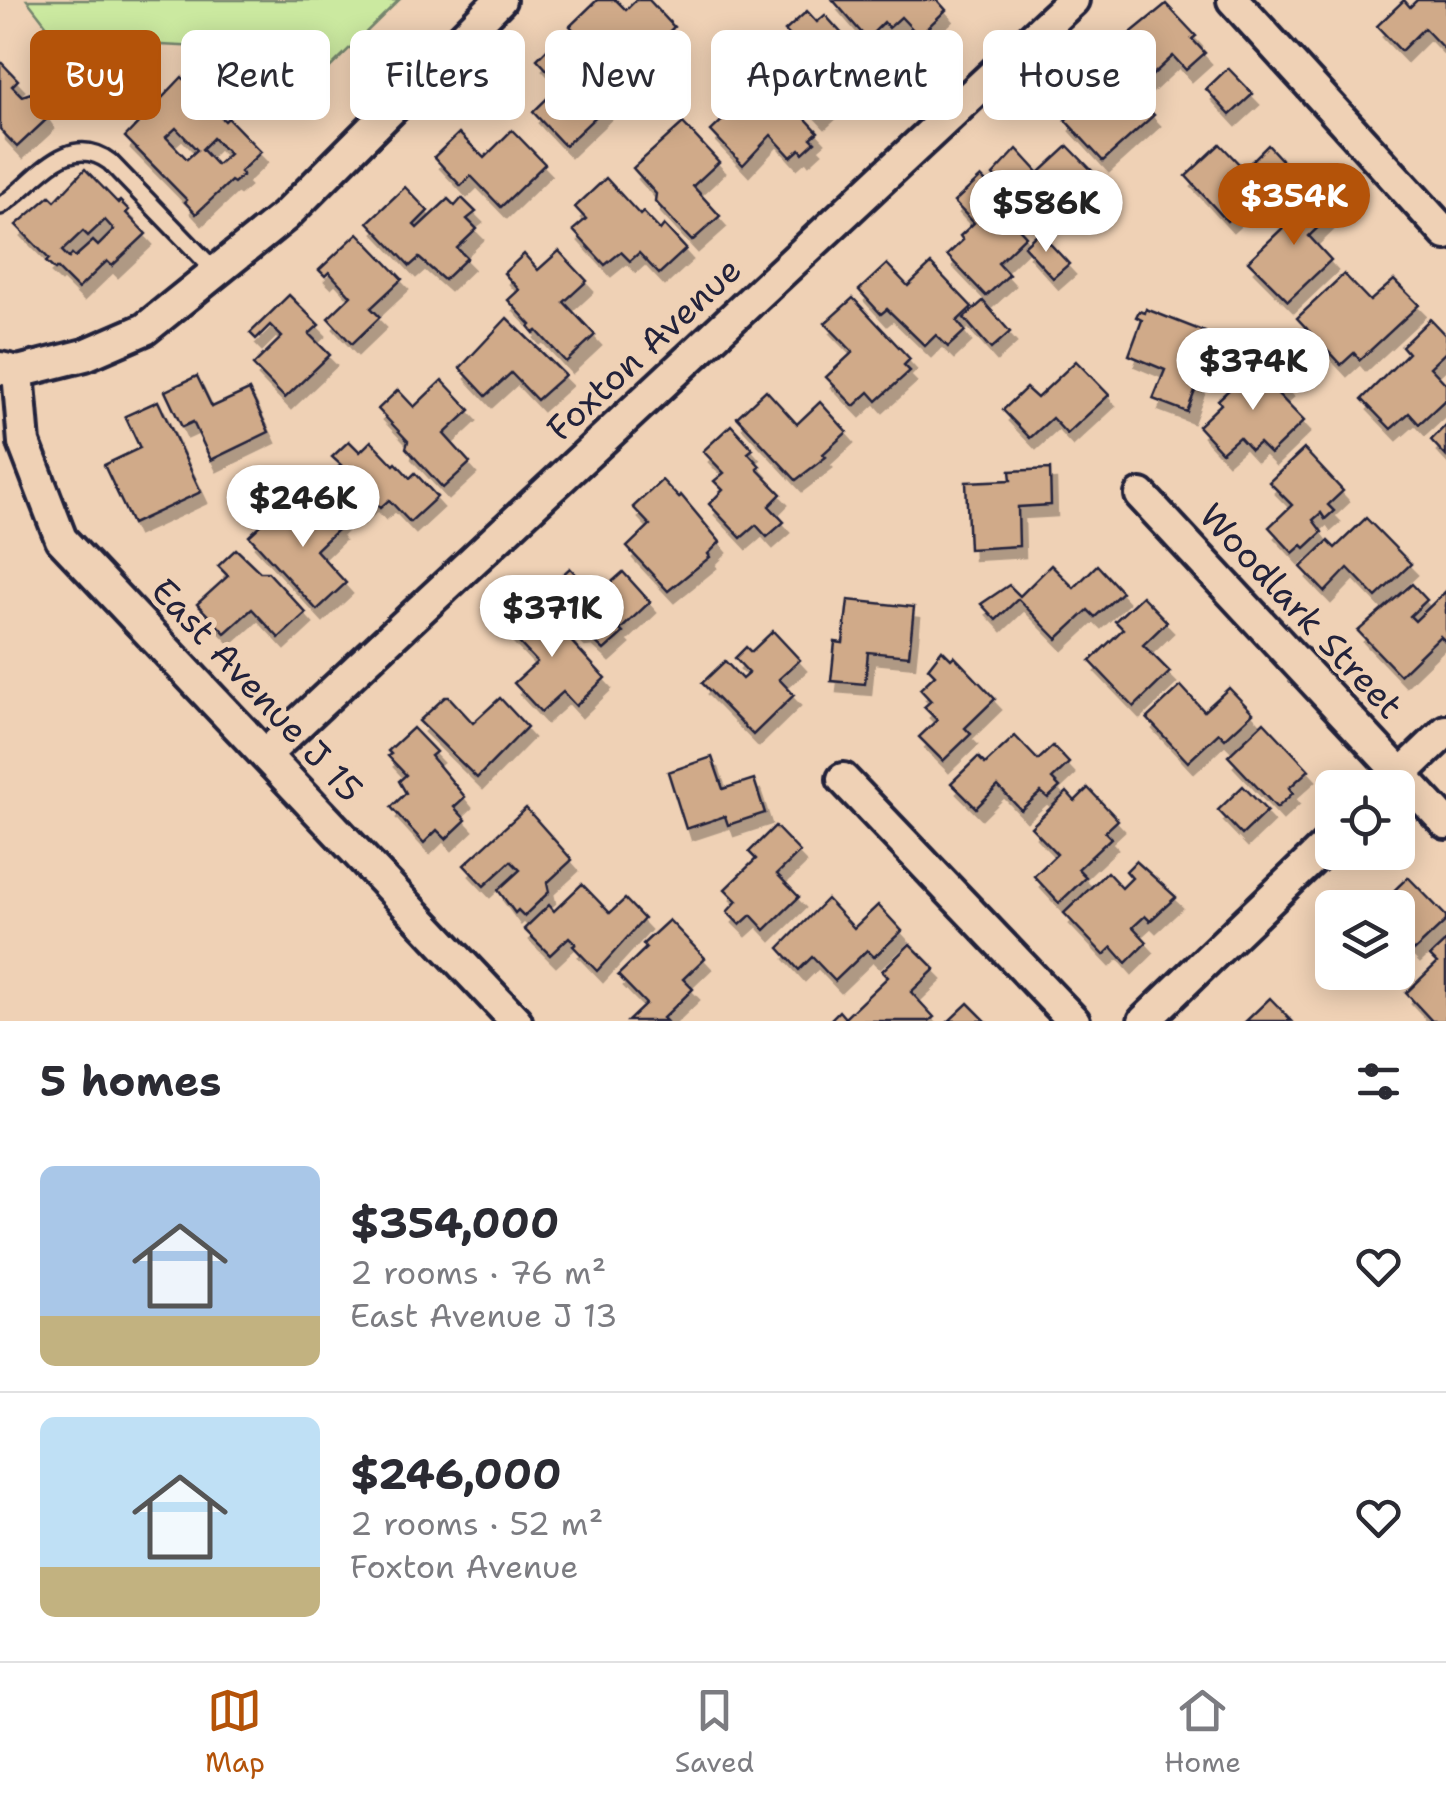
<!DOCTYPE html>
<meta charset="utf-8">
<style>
body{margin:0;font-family:"Shantell Sans",sans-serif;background:#f2f2f3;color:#2b2b33;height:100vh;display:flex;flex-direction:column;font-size:38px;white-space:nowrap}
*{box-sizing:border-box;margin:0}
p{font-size:32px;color:#7c7c81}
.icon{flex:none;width:55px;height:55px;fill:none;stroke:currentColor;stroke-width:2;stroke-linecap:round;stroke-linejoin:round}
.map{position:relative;height:1021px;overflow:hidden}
.side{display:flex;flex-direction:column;background:#fff;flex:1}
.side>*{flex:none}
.banner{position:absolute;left:30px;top:30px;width:1388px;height:90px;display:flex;gap:20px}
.tools{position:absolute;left:1315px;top:770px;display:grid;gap:20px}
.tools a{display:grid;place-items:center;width:100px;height:100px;border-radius:15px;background:#fff;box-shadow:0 5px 25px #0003;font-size:50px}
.price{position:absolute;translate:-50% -85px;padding:0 22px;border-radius:35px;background:#fff;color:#222;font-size:32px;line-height:65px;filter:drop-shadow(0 2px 5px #0008)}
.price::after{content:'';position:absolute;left:50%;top:60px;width:30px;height:22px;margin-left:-15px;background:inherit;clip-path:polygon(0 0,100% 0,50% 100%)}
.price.active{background:#b45309;color:#fff}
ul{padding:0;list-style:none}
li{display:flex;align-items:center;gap:30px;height:250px;padding:0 40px}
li+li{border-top:2px solid #e1e1e2}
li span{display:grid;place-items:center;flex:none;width:280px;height:200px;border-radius:15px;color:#555}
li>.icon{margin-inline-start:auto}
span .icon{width:120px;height:120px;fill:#fffc;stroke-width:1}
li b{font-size:42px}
h2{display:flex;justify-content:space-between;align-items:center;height:120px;padding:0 40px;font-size:42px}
.tag{padding:0 35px;border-radius:15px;background:#fff;box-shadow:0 5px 25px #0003;font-size:35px;line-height:90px}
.tag.active{background:#b45309;color:#fff}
.menu{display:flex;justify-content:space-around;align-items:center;height:140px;border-top:2px solid #e1e1e2;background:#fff;font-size:28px;color:#7c7c81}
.menu a{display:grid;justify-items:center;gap:5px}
.menu .active{color:#b45309}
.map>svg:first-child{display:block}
</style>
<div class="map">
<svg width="1446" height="1021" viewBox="0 0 1446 1021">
<defs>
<filter id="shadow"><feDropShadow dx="6" dy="11" stdDeviation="0" flood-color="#0004"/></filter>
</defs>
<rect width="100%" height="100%" fill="#efd1b5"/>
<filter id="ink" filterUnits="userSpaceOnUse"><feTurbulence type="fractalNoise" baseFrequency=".01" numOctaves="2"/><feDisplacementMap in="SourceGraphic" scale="20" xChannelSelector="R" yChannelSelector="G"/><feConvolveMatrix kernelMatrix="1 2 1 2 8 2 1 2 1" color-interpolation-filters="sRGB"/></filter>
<g filter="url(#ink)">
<polygon fill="#cbe9a0" stroke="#76866e" stroke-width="2.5" points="27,0 399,0 296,101 242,49 58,40"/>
<g fill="#d0aa89" stroke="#22223b" stroke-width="2.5" fill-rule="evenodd" filter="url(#shadow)">
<polygon points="597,0 616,0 626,10 636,0 649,0 674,27 652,48 663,60 650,72 639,61 629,70 609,48 599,57 570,26"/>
<polygon points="833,0 937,0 946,10 919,36 901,17 889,28 884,22 867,39"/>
<polygon points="1404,0 1410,7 1417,0 1446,0 1446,51 1424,28 1401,51 1377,26"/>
<polygon points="1166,4 1196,36 1192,39 1205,53 1186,70 1173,56 1145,82 1111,49"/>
<polygon points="807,11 817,22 825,15 853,46 824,73 843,95 819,117 798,95 806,87 779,57 796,42 785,31"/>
<polygon points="562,34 594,67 584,77 609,104 565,146 533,112 561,85 537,59"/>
<polygon points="1109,56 1132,81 1129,89 1154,115 1103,161 1065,120 1077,110 1084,117 1100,102 1081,80 1089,73 1086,71 1099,58 1103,62"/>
<polygon points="0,61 18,80 12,86 22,96 31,93 48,118 17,147 0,129"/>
<polygon points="1228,68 1253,94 1230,115 1206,89"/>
<path d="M182 77 225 121 228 118 261 152 240 172 243 175 234 183 231 181 196 214 185 202 187 200 125 137ZM176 128 197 150 187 159 166 137ZM213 138 229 154 217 165 202 149Z"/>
<polygon points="762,82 789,111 794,106 818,132 811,138 815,142 803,153 800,149 791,157 771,135 743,165 711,131"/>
<polygon points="683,123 719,162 693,186 720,216 692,241 655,201 656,194 633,168"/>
<polygon points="512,130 545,164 501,207 471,176 461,186 434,157 459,133 484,158"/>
<polygon points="1220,144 1244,169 1268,145 1292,171 1264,198 1258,192 1227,221 1186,176"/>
<polygon points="1068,146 1098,177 1050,221 1024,192 1015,200 993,175 1017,149 1039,173"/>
<path d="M85 169 118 203 120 201 129 210 126 213 146 234 112 266 107 261 78 289 57 268 55 270 46 262 49 259 16 225 50 196 55 201ZM105 220 114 230 98 246 93 241 75 257 72 254 69 258 62 251 83 231 88 236Z"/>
<polygon points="981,177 1006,202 1000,208 1026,236 998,263 1009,275 986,296 947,255 963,240 960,236 974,223 954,202"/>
<polygon points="606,178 640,215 643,212 660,230 664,225 686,249 659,274 639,253 630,261 621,252 605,265 573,230 586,219 575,207"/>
<polygon points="405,187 428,211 414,225 417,228 448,199 455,206 462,198 476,212 467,219 477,229 457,248 467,258 444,280 419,258 410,266 368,222"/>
<polygon points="1308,189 1332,214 1309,236 1331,260 1288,301 1248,261 1289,222 1282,215"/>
<polygon points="1039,232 1069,264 1053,278 1024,246"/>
<polygon points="358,233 402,279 371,308 380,317 352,344 328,318 351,296 329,272 325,276 319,270"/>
<polygon points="559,251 587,281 564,302 595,335 566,362 537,331 534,333 529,327 531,325 508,300 519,290 504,273 524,254 538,270"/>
<polygon points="887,264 908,286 931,264 972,307 957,321 965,331 948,347 936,335 925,346 887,309 881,314 859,290"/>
<polygon points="1344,274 1370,301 1394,280 1419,305 1360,360 1354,353 1341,365 1297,318"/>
<polygon points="289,295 319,325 309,334 330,355 285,398 253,365 282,337 270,325 256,339 250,333"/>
<polygon points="853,298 910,359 904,365 910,371 877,401 869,392 854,406 826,377 853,352 825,323"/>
<polygon points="983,301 1010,332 991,349 964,318"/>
<polygon points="1146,309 1205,332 1190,374 1200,378 1187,412 1153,399 1165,370 1129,355 1142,320 1136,317 1139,311 1145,313"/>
<polygon points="507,318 565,375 537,400 511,373 486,396 460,368"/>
<polygon points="1430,319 1446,336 1446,352 1430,367 1446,384 1446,399 1419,424 1409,413 1391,429 1362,399 1408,353 1402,346"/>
<polygon points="1262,359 1287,386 1278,394 1304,421 1270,454 1259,443 1251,450 1239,437 1222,452 1198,426 1221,404 1218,400"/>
<polygon points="1076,361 1109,395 1067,434 1052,418 1030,438 1003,410 1026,388 1037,398"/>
<polygon points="197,376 212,407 249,390 269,432 211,460 193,422 182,427 165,391"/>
<polygon points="442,380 470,410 444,434 470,463 443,488 406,448 408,441 378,409 398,390 414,407"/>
<polygon points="766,390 797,424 820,402 847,432 823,454 826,457 796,480 737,417"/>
<polygon points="158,401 201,492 132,524 104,465 140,448 125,416"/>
<polygon points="731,425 753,449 748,453 760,466 757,469 781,494 769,506 784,522 767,537 756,525 741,538 709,504 723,490 714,481 724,473 703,451"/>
<polygon points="1446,425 1446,456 1431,440"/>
<polygon points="349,441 360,452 371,441 394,465 396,463 410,478 415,473 437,497 410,522 389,500 380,508 372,499 357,513 325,480 341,465 332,457"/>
<polygon points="1304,449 1343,491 1328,505 1334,511 1325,519 1321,513 1313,520 1322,532 1305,548 1302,545 1293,553 1269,527 1292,505 1269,482"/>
<polygon points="1050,469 1051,505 1018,507 1019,546 969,549 966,482 1011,480 1010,471"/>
<polygon points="662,480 679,498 681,495 720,542 708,554 710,557 668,591 627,547 650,525 633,507"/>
<polygon points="310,499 320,510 328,503 342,518 335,525 338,529 316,550 346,583 317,610 249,536 277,510 287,521"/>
<polygon points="1366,518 1411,564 1376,597 1348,568 1325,592 1301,567 1328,541 1335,548"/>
<polygon points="236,549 260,572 268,572 306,613 279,638 252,609 225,633 197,604 228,576 218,566"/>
<polygon points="1051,565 1074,588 1097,565 1122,592 1095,617 1088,610 1057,639 1018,599 996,620 981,604 1009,585 1020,596"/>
<polygon points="570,568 596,596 623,572 650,602 620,630 623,633 604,650 587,634 579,635 541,594"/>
<polygon points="1412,584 1427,600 1410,616 1415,621 1446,591 1446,642 1440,636 1400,675 1358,631"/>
<polygon points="1142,596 1167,622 1143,645 1170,672 1134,707 1090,661 1123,629 1115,621"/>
<polygon points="848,600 914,607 909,656 868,652 865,684 831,681 835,642 843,643"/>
<polygon points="535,601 573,637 570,640 605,678 576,706 563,692 541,712 514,683 537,662 506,629"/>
<polygon points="773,631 800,660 779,679 794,695 753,735 702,683 725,661 742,679 749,673 735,658 746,647 751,652"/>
<polygon points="942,650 951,659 954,656 995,699 965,728 971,734 943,761 919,737 937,720 924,707 931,701 920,689 935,675 928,668"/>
<polygon points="1181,686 1204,711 1229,688 1253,713 1225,739 1219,733 1188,762 1147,718"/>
<polygon points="445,697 449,697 473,723 500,698 527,727 477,778 419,721"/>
<polygon points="1264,722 1309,770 1289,788 1293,793 1277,808 1228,756"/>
<polygon points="413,728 436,752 431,756 465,797 454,807 466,820 446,839 437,830 424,843 391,807 406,793 399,781 406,775 388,756 391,754 388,751"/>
<polygon points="1015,736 1038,760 1053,746 1069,763 1052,779 1060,787 1048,798 1041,792 1021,810 998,786 976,808 951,783 978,757 985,764"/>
<polygon points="712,757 723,789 754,779 765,813 728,825 725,816 686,829 668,772"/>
<polygon points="1243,786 1267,811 1242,835 1218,810"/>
<polygon points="1088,788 1118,820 1105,832 1111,838 1078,869 1086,877 1059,903 1034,876 1057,854 1031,827 1067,792 1075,801"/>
<polygon points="526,808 572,860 547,883 549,892 524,916 518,910 515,913 498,890 520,870 511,861 484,886 464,865"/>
<polygon points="775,826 800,852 777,874 799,897 765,930 751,915 740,925 727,912 737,901 725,889 756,859 749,852"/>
<polygon points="1136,861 1176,897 1150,921 1145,916 1133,927 1147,942 1126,963 1112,947 1104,955 1064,913 1107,872 1122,888 1132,878 1126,871"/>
<polygon points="1408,877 1446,916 1446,921 1414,951 1398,934 1398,908 1376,908"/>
<polygon points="582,884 610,913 625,899 644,919 597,971 573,946 576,944 569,937 550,955 524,929 549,905 554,911"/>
<polygon points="827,899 854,928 878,905 902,931 874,957 867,950 835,981 812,957 799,970 779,948"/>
<polygon points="669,920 705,958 683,979 693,989 663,1018 666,1021 628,1021 646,1004 618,975 646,948 643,944"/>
<polygon points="1446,941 1446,1021 1432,1021 1406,993 1437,963 1430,956"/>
<polygon points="910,944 935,969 911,992 934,1017 929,1021 829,1021 839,1011 845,1018 888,977 882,971"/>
<polygon points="1270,998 1292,1021 1246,1021"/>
<polygon points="968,1003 986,1021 949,1021"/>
</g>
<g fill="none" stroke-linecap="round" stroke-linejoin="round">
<defs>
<path id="service" d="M0 206C34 185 66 129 110 162L216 272"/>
<g id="minor">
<polyline points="1233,0 1446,234"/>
<polyline points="0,368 18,372 85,355 145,329 285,216 500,0"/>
<polyline points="18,372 24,443 61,539 516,1021"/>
<polyline points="1141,495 1446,823"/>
<polyline points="266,754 1073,0"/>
<polyline points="843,779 1074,1021"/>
<polyline points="1390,785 1446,731"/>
<polyline points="1144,1021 1332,840"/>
</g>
</defs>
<use href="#service" stroke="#22223b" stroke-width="22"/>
<use href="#minor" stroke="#22223b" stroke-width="38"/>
<use href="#service" stroke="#efd1b5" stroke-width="15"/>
<use href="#minor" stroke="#efd1b5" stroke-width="30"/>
</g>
</g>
<g text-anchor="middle" stroke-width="10" stroke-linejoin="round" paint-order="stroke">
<g font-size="35" fill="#22223b" stroke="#efd1b5">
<text transform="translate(644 349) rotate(-43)" y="12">Foxton Avenue</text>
<text transform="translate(1301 611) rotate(47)" y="12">Woodlark Street</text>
<text transform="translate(257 690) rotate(47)" y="12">East Avenue J 15</text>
</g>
</g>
</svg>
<div class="tools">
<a><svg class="icon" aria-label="locate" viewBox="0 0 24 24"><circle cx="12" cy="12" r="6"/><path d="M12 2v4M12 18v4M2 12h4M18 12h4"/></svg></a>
<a><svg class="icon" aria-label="layers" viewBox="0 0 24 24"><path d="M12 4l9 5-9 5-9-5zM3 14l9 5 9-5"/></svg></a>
</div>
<b class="price active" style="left:1294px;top:248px">$354K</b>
<b class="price" style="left:1046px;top:255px">$586K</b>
<b class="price" style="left:1253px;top:413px">$374K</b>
<b class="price" style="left:303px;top:550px">$246K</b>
<b class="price" style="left:552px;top:660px">$371K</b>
<div class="banner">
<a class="tag active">Buy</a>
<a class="tag">Rent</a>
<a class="tag">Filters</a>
<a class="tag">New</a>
<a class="tag">Apartment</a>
<a class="tag">House</a>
</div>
</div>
<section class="side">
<h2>5 homes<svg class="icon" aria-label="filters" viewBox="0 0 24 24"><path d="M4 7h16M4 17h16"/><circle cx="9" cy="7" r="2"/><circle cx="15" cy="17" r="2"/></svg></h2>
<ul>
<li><span style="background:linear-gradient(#a9c7e8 75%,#c2b280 0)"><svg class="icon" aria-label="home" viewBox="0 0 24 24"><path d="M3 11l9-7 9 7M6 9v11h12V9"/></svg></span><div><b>$354,000</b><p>2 rooms · 76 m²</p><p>East Avenue J 13</p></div><svg class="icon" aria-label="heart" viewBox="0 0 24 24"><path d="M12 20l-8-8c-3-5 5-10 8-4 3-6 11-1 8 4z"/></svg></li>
<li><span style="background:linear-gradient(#bfe0f5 75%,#c2b280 0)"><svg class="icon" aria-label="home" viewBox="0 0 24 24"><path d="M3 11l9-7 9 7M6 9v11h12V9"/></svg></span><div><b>$246,000</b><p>2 rooms · 52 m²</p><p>Foxton Avenue</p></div><svg class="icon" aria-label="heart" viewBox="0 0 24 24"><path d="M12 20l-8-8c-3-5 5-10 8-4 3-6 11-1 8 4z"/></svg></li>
</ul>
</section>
<nav class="menu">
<a class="active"><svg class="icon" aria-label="map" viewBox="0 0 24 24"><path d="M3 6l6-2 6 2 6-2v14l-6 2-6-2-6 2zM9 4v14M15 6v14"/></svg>Map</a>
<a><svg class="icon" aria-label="saved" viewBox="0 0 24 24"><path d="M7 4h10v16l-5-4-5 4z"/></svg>Saved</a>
<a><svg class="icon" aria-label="home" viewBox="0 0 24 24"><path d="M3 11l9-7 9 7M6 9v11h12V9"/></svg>Home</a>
</nav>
